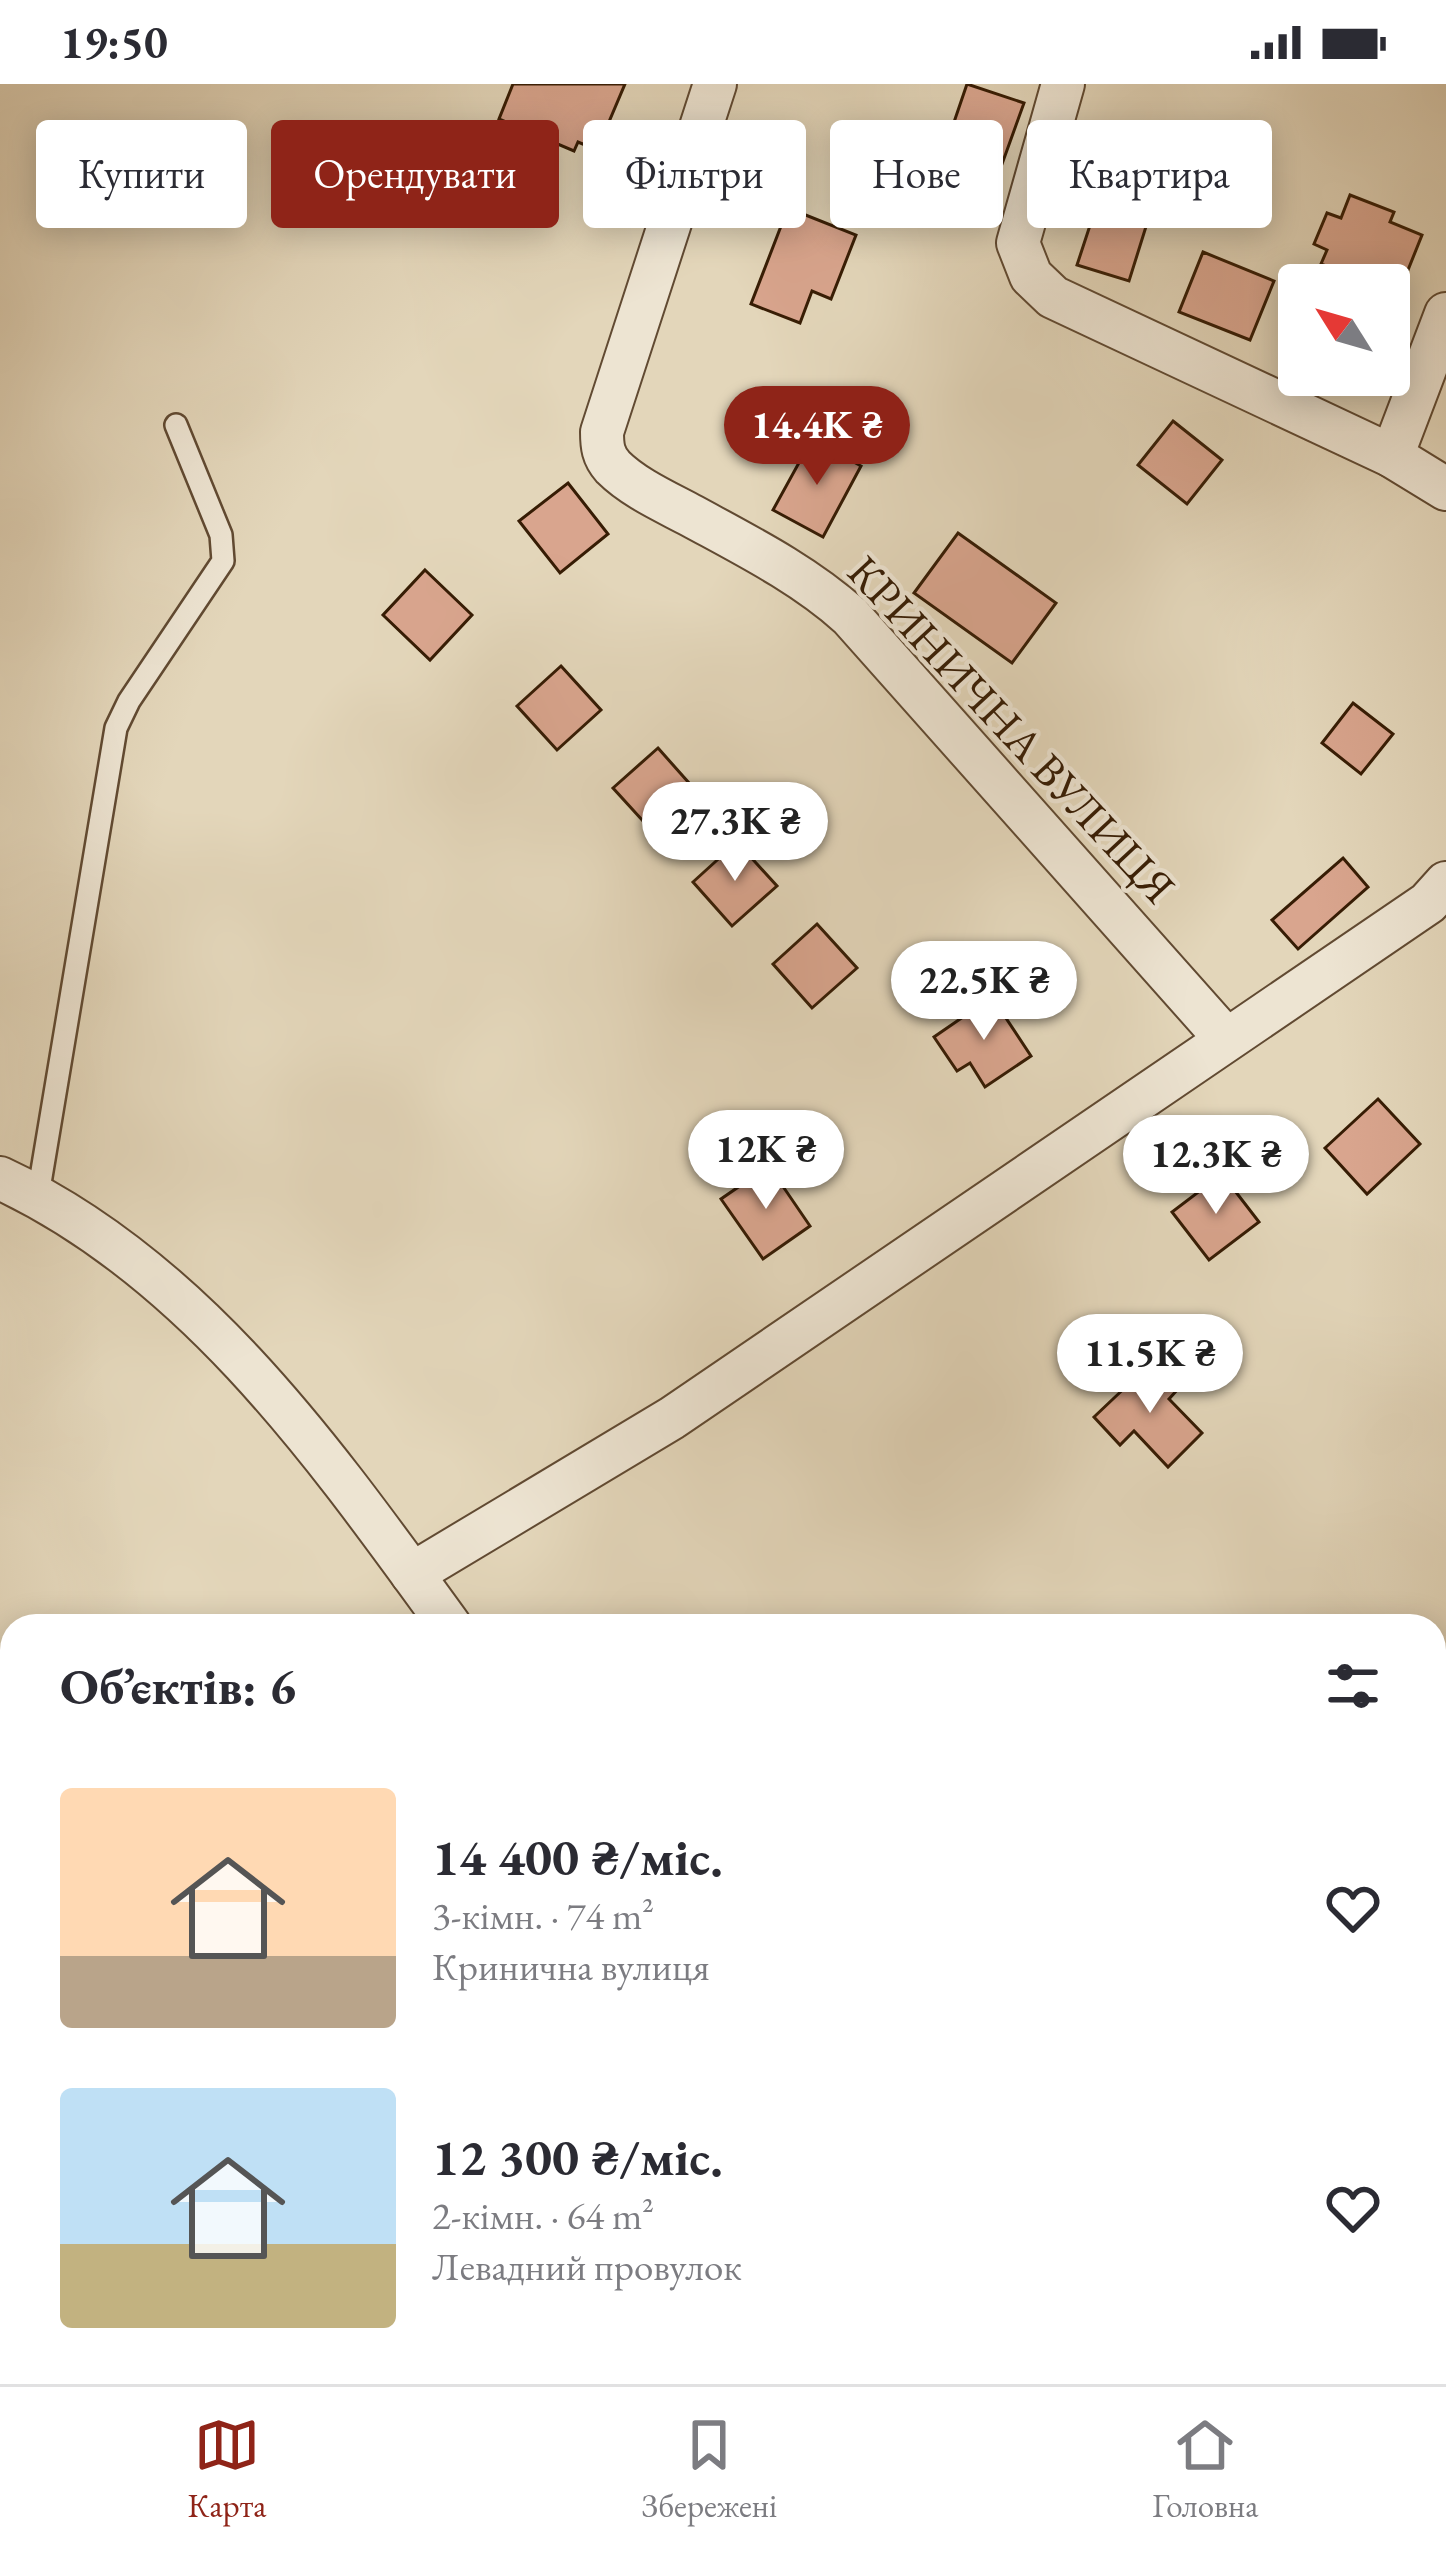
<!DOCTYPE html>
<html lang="uk">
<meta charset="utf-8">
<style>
body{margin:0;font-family:"EB Garamond",serif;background:#f2f2f3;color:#2b2b33;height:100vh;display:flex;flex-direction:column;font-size:45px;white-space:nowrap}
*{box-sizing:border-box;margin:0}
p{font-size:39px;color:#7c7c81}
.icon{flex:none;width:66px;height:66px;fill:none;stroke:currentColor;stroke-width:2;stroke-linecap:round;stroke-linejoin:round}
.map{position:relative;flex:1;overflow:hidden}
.panel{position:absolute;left:0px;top:1530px;width:1446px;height:771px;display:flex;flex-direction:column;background:#fff;border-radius:36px 36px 0 0;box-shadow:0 6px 30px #0003}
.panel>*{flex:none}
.hud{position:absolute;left:36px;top:36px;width:1374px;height:108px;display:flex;gap:24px}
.needle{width:78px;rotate:307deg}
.controls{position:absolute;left:1278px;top:180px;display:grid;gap:24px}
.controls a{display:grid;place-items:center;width:132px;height:132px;border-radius:12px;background:#fff;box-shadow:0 6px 30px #0003;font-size:60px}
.price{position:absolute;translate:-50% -102px;padding:0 27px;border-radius:42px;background:#fff;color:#222;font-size:39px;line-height:78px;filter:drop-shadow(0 3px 6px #0008)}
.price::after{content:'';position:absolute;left:50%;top:72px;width:36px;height:27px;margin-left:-18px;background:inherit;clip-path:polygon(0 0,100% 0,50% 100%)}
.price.selected{background:#8f2418;color:#fff}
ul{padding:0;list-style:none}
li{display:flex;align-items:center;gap:36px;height:300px;padding:0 60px}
li span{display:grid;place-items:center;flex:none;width:336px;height:240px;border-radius:12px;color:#555}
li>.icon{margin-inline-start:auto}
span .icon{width:144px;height:144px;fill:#fffc;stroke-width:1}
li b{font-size:51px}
h2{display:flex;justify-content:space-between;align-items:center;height:144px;padding:0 60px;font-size:51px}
.tag{padding:0 42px;border-radius:12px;background:#fff;box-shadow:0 6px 30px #0003;font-size:42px;line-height:108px}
.tag.selected{background:#8f2418;color:#fff}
.status{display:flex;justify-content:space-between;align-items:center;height:84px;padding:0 60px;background:#fff;direction:ltr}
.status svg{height:33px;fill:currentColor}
.dock{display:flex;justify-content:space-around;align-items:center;height:168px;border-top:3px solid #e1e1e2;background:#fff;font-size:33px;color:#7c7c81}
.dock a{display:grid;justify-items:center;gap:6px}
.dock .selected{color:#8f2418}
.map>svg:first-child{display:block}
</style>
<div class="status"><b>19:50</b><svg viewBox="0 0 49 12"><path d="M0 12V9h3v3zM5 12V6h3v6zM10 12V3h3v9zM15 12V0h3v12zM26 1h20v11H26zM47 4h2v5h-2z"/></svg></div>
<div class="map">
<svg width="1446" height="2300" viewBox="0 0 1446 2300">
<rect width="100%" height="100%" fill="#e3d6ba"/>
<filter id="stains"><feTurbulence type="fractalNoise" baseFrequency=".00167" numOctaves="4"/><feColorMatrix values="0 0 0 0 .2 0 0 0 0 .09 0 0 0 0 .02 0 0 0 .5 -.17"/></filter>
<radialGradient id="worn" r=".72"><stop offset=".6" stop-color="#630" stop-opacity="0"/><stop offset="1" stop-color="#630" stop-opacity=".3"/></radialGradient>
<g fill="#d9a58e" stroke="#361c04" stroke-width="3">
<polygon points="513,0 625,0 597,66 578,58 574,67 499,35"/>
<polygon points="967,0 1024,19 993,105 938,85"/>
<polygon points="1350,111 1394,128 1390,138 1422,151 1398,211 1389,207 1389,201 1373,201 1321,180 1327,166 1314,160 1327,129 1341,134"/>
<polygon points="1098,117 1149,133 1129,197 1077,181"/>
<polygon points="788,124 856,151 831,215 812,207 800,239 751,220"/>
<polygon points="1203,168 1274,197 1250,256 1179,228"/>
<polygon points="1173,337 1222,376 1187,420 1138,381"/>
<polygon points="812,355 861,382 823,453 773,426"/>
<polygon points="568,399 608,450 560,489 519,437"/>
<polygon points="958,449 1056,519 1012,579 914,509"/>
<polygon points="425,486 472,531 430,576 383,531"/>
<polygon points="561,582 601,626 557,666 517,622"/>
<polygon points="1353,619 1393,650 1361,690 1322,659"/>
<polygon points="658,664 697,708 653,748 613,704"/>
<polygon points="737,758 777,802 732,842 693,798"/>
<polygon points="1343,774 1368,803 1298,865 1272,836"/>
<polygon points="817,840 857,884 812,924 773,880"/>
<polygon points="992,913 1031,972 985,1003 970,979 957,987 934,953"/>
<polygon points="1378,1015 1420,1060 1367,1110 1325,1064"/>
<polygon points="769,1082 810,1142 763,1175 721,1115"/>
<polygon points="1222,1090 1259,1138 1209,1176 1172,1128"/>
<polygon points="1152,1278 1178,1305 1169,1315 1202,1349 1168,1383 1134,1347 1120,1361 1094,1333"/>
<polygon points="0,1965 12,1973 12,2024 0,2034"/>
<polygon points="12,2094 12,2185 0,2197 0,2135 5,2130 0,2125 0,2106"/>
<polygon points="0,2245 12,2258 12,2289 61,2289 71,2300 0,2300"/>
<polygon points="140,2289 171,2289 180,2300 127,2300"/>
</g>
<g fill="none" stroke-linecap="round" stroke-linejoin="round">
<defs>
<polyline id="service" points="38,1111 116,644 129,617 223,477 221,451 176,341"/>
<g id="minor">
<path d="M715 0 602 348C602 362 603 372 613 383 634 404 666 418 692 432 747 462 803 490 850 532L1226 955"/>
<polyline points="1063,0 1018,159 1031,192 1053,213 1392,372"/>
<polyline points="1446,230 1392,372 1446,405"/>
<path d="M0 1094C196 1185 327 1373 450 1542"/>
<polyline points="412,1490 672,1334 1428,819 1446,799"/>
<polyline points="1434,1884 1446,1862"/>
<polyline points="283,2300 290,2289"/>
<polyline points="1283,2300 1285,2289"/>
</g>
</defs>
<use href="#service" stroke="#614a32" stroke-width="26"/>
<use href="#minor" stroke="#614a32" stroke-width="46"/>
<use href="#service" stroke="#ede4d2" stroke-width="21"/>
<use href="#minor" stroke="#ede4d2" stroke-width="42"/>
</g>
<g text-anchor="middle" stroke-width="9" stroke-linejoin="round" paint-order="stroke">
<g font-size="45" fill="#361c04" stroke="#ede4d2">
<text transform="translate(1012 645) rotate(47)" y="16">КРИНИЧНА ВУЛИЦЯ</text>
</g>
</g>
<rect width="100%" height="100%" filter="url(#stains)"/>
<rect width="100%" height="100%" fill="url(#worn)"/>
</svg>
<div class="controls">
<a><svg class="needle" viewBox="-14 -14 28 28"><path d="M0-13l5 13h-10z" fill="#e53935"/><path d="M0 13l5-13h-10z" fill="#7c7c81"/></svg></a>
</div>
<b class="price selected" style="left:817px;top:404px">14.4K ₴</b>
<b class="price" style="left:735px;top:800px">27.3K ₴</b>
<b class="price" style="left:984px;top:959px">22.5K ₴</b>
<b class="price" style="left:766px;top:1128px">12K ₴</b>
<b class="price" style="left:1216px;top:1133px">12.3K ₴</b>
<b class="price" style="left:1150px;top:1332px">11.5K ₴</b>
<div class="hud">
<a class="tag">Купити</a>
<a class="tag selected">Орендувати</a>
<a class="tag">Фільтри</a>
<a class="tag">Нове</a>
<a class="tag">Квартира</a>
</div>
<section class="panel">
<h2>Об’єктів: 6<svg class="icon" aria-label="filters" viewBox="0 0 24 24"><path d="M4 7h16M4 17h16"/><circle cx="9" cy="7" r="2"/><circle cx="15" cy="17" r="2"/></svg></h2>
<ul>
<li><span style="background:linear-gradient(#ffd9b3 70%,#b9a48a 0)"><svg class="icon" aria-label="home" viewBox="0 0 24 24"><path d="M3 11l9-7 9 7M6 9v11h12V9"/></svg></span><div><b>14 400 ₴/міс.</b><p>3-кімн. · 74 m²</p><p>Кринична вулиця</p></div><svg class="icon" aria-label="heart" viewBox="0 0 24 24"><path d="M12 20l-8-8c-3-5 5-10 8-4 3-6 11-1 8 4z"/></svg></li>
<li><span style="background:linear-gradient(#bfe0f5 65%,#c2b280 0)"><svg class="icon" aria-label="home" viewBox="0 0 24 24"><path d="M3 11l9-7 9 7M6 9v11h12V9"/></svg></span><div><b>12 300 ₴/міс.</b><p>2-кімн. · 64 m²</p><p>Левадний провулок</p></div><svg class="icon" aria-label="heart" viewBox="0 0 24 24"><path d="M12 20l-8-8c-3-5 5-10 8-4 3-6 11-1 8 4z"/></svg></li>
</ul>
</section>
</div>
<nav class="dock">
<a class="selected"><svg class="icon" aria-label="map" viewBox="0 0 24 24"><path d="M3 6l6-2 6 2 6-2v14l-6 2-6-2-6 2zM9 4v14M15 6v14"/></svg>Карта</a>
<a><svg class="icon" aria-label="saved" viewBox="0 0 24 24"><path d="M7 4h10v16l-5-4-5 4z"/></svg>Збережені</a>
<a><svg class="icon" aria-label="home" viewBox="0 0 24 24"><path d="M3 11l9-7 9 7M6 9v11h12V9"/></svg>Головна</a>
</nav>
